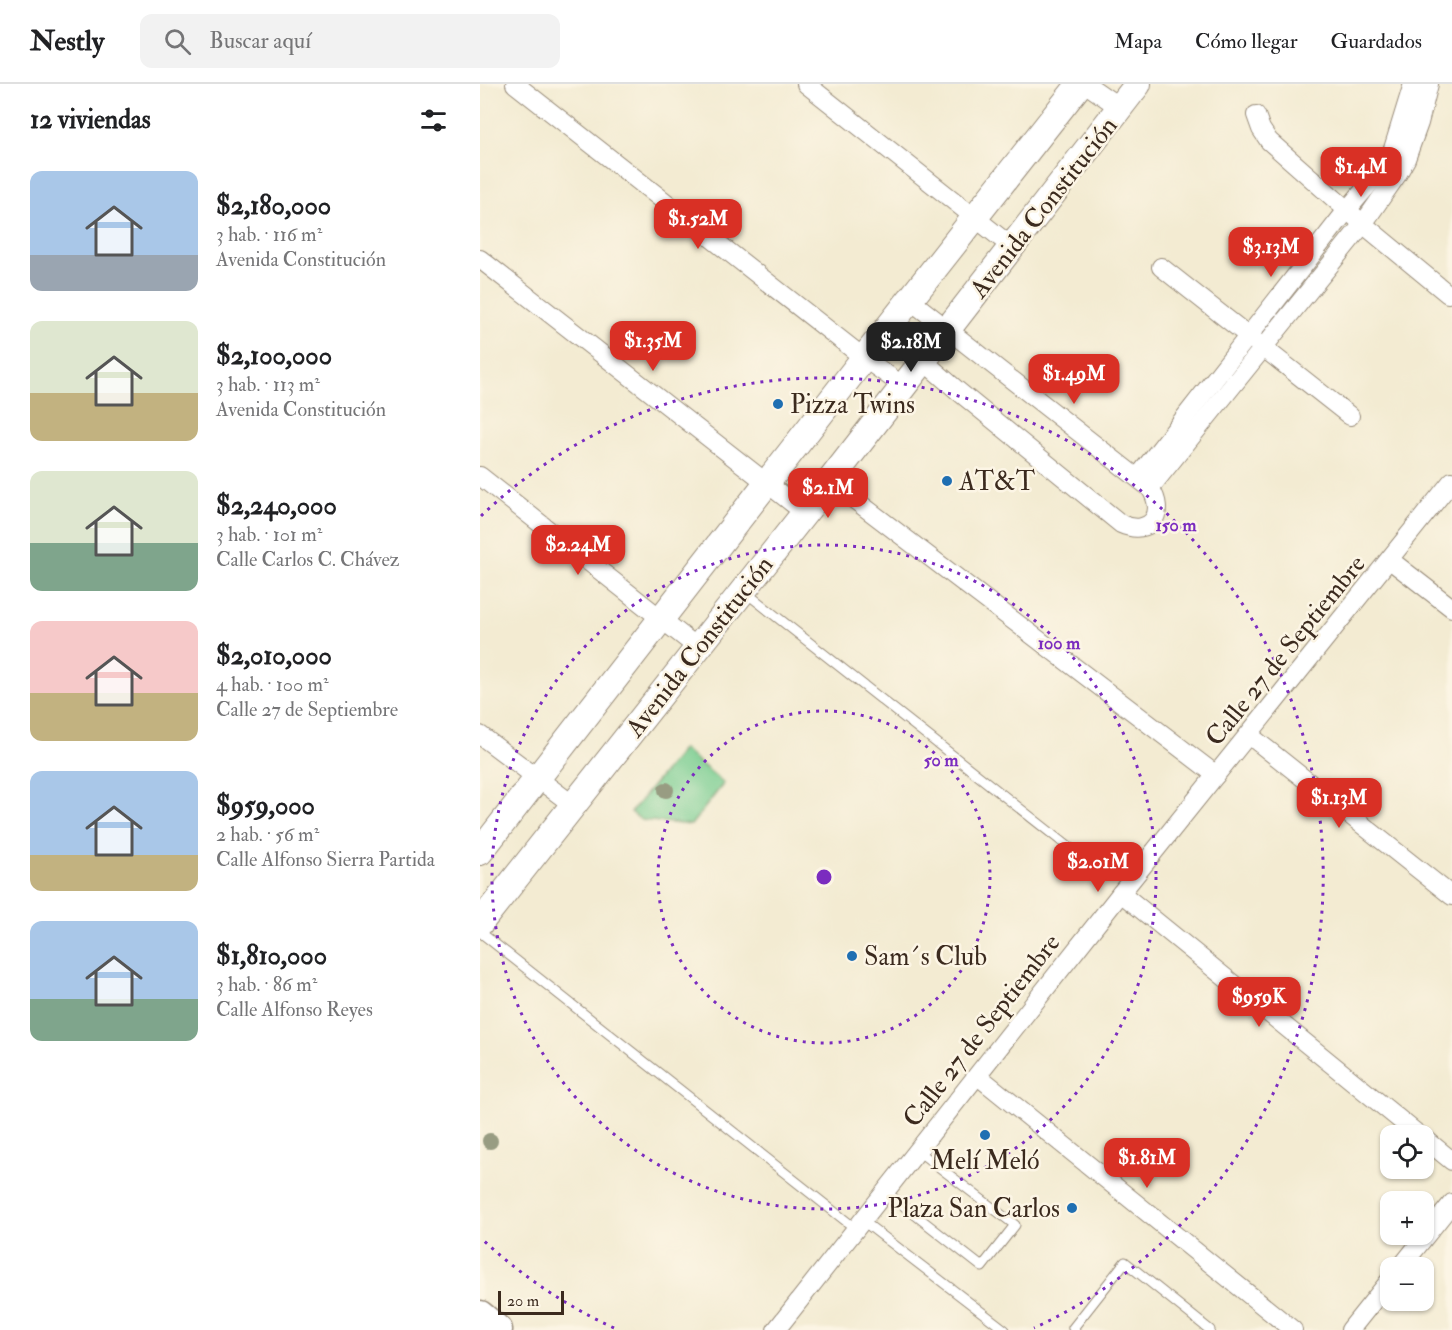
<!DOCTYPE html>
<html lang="es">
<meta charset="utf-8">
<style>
body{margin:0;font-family:"IM FELL Double Pica",serif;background:#f2f2f2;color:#202124;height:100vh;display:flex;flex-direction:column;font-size:22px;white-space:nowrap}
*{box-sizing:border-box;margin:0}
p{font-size:20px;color:#757577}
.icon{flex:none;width:33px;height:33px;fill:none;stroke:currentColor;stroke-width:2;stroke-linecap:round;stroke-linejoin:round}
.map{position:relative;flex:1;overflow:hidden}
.sheet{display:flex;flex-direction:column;background:#fff;width:480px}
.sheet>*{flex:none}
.tools{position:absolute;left:900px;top:1041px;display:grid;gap:12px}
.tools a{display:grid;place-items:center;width:54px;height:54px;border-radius:12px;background:#fff;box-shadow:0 2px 4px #0004;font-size:30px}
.scale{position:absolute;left:18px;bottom:15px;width:66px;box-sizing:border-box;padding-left:6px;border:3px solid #3b2a1e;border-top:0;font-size:16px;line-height:21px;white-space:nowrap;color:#3b2a1e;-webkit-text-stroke:4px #fcf5e5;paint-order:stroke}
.price{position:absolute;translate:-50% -51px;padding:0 14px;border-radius:12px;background:#d93025;color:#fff;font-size:20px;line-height:39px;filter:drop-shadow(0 2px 3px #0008)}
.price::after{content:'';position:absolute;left:50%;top:36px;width:18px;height:14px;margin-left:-9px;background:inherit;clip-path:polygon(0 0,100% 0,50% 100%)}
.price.active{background:#222;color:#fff}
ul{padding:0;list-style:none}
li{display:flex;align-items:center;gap:18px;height:150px;padding:0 30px}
li span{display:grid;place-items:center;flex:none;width:168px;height:120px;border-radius:12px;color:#555}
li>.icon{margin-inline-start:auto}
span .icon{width:72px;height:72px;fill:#fffc;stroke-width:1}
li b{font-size:26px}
h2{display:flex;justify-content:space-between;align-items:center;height:72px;padding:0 30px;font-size:26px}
header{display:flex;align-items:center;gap:36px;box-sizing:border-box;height:84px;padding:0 30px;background:#fff;border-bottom:2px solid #e0e0e0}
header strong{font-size:28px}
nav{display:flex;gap:33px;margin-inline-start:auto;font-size:21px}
.search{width:420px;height:54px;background:#f2f2f2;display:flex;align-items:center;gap:15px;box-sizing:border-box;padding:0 21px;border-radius:12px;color:#757577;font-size:22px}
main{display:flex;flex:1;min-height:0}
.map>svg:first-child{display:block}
</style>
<header>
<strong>Nestly</strong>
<div class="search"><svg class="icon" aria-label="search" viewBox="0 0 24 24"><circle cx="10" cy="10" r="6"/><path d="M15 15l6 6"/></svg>Buscar aquí</div>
<nav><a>Mapa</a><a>Cómo llegar</a><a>Guardados</a></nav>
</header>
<main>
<section class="sheet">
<h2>12 viviendas<svg class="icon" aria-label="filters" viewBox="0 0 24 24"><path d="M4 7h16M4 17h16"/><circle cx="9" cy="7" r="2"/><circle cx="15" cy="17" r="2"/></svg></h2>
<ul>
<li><span style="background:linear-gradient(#a9c7e8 70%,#9aa5b1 0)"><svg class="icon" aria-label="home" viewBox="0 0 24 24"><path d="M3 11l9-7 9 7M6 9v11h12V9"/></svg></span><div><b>$2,180,000</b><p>3 hab. · 116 m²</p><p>Avenida Constitución</p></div></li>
<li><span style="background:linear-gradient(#dfe7d0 60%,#c2b280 0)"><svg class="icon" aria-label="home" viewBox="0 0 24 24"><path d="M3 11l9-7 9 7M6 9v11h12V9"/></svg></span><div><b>$2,100,000</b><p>3 hab. · 113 m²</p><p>Avenida Constitución</p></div></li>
<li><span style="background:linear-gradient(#dfe7d0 60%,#7fa58c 0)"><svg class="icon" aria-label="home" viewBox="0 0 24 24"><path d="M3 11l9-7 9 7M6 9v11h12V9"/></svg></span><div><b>$2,240,000</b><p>3 hab. · 101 m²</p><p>Calle Carlos C. Chávez</p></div></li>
<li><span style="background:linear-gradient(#f6c9c9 60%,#c2b280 0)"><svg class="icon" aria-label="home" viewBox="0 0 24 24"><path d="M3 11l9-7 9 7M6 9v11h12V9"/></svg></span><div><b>$2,010,000</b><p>4 hab. · 100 m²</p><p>Calle 27 de Septiembre</p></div></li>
<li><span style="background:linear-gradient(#a9c7e8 70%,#c2b280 0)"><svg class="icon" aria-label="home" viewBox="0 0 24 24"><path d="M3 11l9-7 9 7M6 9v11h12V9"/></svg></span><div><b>$959,000</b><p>2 hab. · 56 m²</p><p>Calle Alfonso Sierra Partida</p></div></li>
<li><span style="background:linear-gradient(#a9c7e8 65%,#7fa58c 0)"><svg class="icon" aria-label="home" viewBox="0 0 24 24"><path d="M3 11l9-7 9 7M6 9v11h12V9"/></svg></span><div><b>$1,810,000</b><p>3 hab. · 86 m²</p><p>Calle Alfonso Reyes</p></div></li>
</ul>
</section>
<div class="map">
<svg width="972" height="1246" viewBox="0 0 972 1246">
<rect width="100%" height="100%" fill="#fcf5e5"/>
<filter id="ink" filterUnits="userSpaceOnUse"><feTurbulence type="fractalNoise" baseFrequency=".0167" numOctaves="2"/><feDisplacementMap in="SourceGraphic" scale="12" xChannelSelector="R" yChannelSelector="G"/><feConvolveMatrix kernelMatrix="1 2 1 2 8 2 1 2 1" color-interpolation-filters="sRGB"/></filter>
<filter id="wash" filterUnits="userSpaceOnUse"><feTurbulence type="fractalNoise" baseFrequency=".008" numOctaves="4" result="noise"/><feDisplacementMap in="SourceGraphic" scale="24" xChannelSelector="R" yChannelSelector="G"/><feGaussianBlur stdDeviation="1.35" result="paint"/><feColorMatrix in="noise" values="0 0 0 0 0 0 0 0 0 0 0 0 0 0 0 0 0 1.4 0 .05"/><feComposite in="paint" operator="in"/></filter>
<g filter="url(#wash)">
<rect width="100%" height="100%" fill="#f3ebd2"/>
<polygon fill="#77cc8f" stroke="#597b56" stroke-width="1.5" points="203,665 244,699 211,741 161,736 151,728"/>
</g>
<g filter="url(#ink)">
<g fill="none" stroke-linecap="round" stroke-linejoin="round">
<defs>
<g id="lane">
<polyline points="264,507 604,775"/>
<polyline points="0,848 376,1145"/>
<polyline points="406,1108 502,1183 535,1141 438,1067"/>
<polyline points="383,1137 525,1246"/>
<polyline points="595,1246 593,1244 645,1178 730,1246"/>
</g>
<g id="street">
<polyline points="35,0 384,274 423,302"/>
<polyline points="326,0 532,163"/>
<polyline points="606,0 639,23"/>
<polyline points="776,31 781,45 789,57 883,140 968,210"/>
<polyline points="0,175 325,429"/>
<polyline points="681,183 870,332"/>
<path d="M407 245 478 307 641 440C671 453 687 429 670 404L430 216"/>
<polyline points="0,392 218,564"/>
<polyline points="658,393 867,126 902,85 913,65 933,0"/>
<polyline points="350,397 736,691"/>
<polyline points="670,404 883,140 917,91 926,75 939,39 949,0"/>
<polyline points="910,476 972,524"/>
<polyline points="0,651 93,721"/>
<polyline points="769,651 972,812"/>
<polyline points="641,809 940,1052"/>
<polyline points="498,992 813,1246"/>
<polyline points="944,1054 972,1077"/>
<polyline points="920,1184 972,1119"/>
<polyline points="296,1246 641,809 972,397"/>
<polyline points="870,1246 910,1196"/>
</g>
<g id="secondary">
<polyline points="0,768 384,274 600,0"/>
<polyline points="0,839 350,397 658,0"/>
</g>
<polyline id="primary" points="0,1231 18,1246"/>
</defs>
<use href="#lane" stroke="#978a78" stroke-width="11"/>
<use href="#street" stroke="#978a78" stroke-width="20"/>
<use href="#secondary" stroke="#978a78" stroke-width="28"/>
<use href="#primary" stroke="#978a78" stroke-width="31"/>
<use href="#lane" stroke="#fff" stroke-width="9"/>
<use href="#street" stroke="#fff" stroke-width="18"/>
<use href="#secondary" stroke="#fff" stroke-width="26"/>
<use href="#primary" stroke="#fff" stroke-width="28"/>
</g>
<g fill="#989c82">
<circle cx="186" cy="706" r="8"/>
<circle cx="10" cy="1057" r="8"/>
</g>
</g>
<g fill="none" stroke="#7b2cbf" stroke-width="3" stroke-dasharray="3 6">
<circle cx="344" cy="793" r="166"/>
<circle cx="344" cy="793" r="332"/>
<path d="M134 1244A498 498 0 0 1 1 1154M1 432A498 498 0 1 1 554 1244"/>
</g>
<g fill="#1f6fb2" stroke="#fcf5e5" stroke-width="2">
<circle cx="298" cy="320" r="6"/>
<circle cx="467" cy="397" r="6"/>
<circle cx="372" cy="872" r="6"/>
<circle cx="505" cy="1051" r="6"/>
<circle cx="592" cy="1124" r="6"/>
</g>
<g text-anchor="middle" stroke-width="5" stroke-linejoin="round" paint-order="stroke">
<g font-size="26" fill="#3b2a1e" stroke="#fcf5e5">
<text transform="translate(563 123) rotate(-52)" y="9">Avenida Constitución</text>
<text transform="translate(219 562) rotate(-52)" y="9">Avenida Constitución</text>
<text transform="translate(805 566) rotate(-51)" y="9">Calle 27 de Septiembre</text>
<text transform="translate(501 946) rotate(-52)" y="9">Calle 27 de Septiembre</text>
</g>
<g font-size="26" fill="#3b2a1e" stroke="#fcf5e5" text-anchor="start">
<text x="310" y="329">Pizza Twins</text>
<text x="479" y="406">AT&amp;T</text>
<text x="384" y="881">Sam´s Club</text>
<text x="505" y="1085" text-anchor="middle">Melí Meló</text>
<text x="580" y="1133" text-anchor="end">Plaza San Carlos</text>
</g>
</g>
<circle cx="344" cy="793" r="9" fill="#7b2cbf" stroke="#fcf5e5" stroke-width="3"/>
<g font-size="18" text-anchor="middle" font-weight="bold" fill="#7b2cbf" stroke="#fcf5e5" stroke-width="5" stroke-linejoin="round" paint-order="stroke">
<text x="696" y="447">150 m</text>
<text x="579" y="565">100 m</text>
<text x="461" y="682">50 m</text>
</g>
</svg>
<div class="tools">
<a><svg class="icon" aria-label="locate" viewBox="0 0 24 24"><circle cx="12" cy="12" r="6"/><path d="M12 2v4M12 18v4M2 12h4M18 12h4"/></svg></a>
<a>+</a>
<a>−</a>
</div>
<div class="scale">20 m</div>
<b class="price" style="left:881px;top:114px">$1.4M</b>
<b class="price" style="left:218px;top:166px">$1.52M</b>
<b class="price" style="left:791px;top:194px">$3.13M</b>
<b class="price" style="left:173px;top:288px">$1.35M</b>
<b class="price active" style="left:431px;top:289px">$2.18M</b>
<b class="price" style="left:594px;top:321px">$1.49M</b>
<b class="price" style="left:348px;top:435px">$2.1M</b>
<b class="price" style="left:98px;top:492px">$2.24M</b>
<b class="price" style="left:859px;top:745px">$1.13M</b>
<b class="price" style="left:618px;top:809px">$2.01M</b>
<b class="price" style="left:779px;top:944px">$959K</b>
<b class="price" style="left:667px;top:1105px">$1.81M</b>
</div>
</main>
